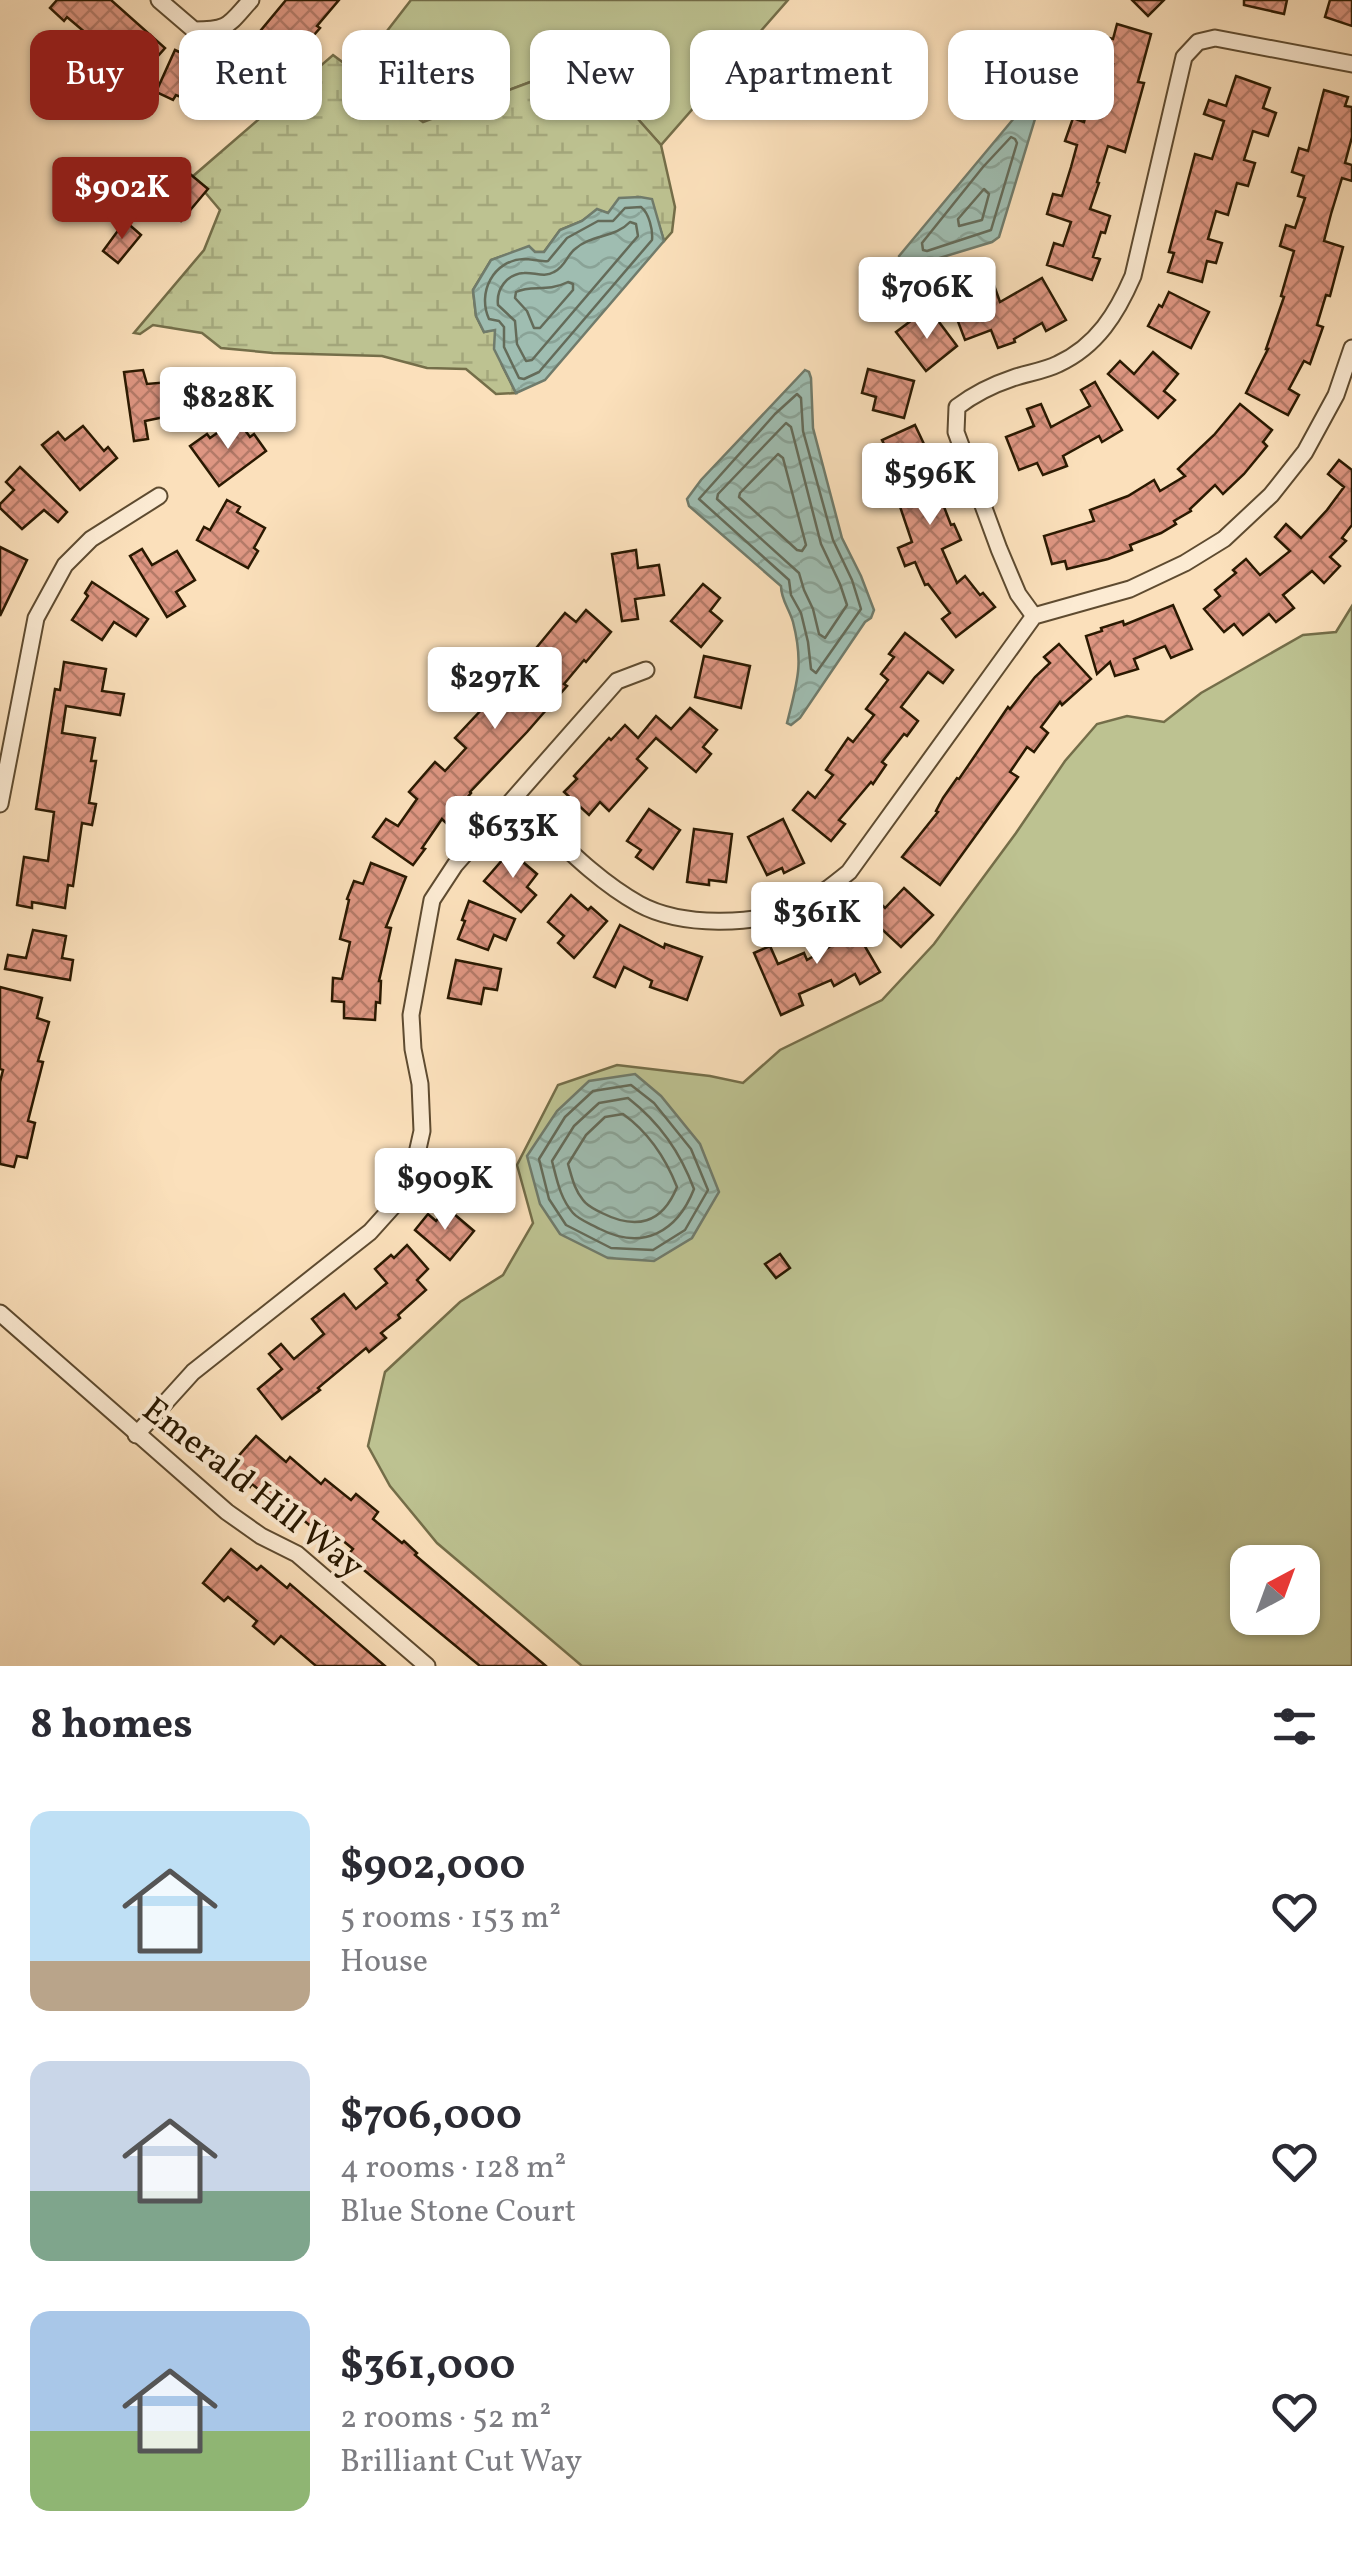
<!DOCTYPE html>
<meta charset="utf-8">
<style>
body{margin:0;font-family:Vollkorn,serif;background:#f7f7f7;color:#2b2b33;height:100vh;display:flex;flex-direction:column;font-size:38px;white-space:nowrap}
*{box-sizing:border-box;margin:0}
p{font-size:32px;color:#7c7c81}
.icon{flex:none;width:55px;height:55px;fill:none;stroke:currentColor;stroke-width:2;stroke-linecap:round;stroke-linejoin:round}
.map{position:relative;height:1666px;overflow:hidden}
.panel{display:flex;flex-direction:column;background:#fff;flex:1}
.panel>*{flex:none}
.hud{position:absolute;left:30px;top:30px;width:1292px;height:90px;display:flex;gap:20px}
.needle{width:65px;rotate:41deg}
.fabs{position:absolute;left:1230px;top:1545px;display:grid;gap:20px}
.fabs a{display:grid;place-items:center;width:90px;height:90px;border-radius:20px;background:#fff;box-shadow:0 2px 8px #0004;font-size:50px}
.price{position:absolute;translate:-50% -85px;padding:0 22px;border-radius:10px;background:#fff;color:#222;font-size:32px;line-height:65px;filter:drop-shadow(0 2px 5px #0008)}
.price::after{content:'';position:absolute;left:50%;top:60px;width:30px;height:22px;margin-left:-15px;background:inherit;clip-path:polygon(0 0,100% 0,50% 100%)}
.price.active{background:#8f2418;color:#fff}
ul{padding:0;list-style:none}
li{display:flex;align-items:center;gap:30px;height:250px;padding:0 30px}
li span{display:grid;place-items:center;flex:none;width:280px;height:200px;border-radius:20px;color:#555}
li>.icon{margin-inline-start:auto}
span .icon{width:120px;height:120px;fill:#fffc;stroke-width:1}
li b{font-size:42px}
h2{display:flex;justify-content:space-between;align-items:center;height:120px;padding:0 30px;font-size:42px}
.chip{padding:0 35px;border-radius:20px;background:#fff;box-shadow:0 2px 8px #0004;font-size:35px;line-height:90px}
.chip.active{background:#8f2418;color:#fff}
.map>svg:first-child{display:block}
</style>
<div class="map">
<svg width="1352" height="1666" viewBox="0 0 1352 1666">
<defs>
<pattern id="wetland-marsh" width="20" height="14" patternUnits="userSpaceOnUse" patternTransform="scale(2.5)"><rect width="20" height="14" fill="#bdc291"/><path d="M1 5h8M5 5V1M11 12h8M15 12V8" fill="none" stroke="#a3a67b"/></pattern>
<pattern id="water-waves" width="16" height="10" patternUnits="userSpaceOnUse" patternTransform="scale(2.5)"><rect width="16" height="10" fill="#9fbdb1"/><path d="M0 5q4-4 8 0t8 0" fill="none" stroke="#89a296"/></pattern>
<pattern id="building-cross-hatch" width="8" height="8" patternUnits="userSpaceOnUse" patternTransform="scale(2.5)"><rect width="8" height="8" fill="#de9682"/><path d="M0 0l8 8M0 8l8-8" fill="none" stroke="#b47a68"/></pattern>
</defs>
<rect width="100%" height="100%" fill="#fbe0bb"/>
<filter id="stains"><feTurbulence type="fractalNoise" baseFrequency=".002" numOctaves="4"/><feColorMatrix values="0 0 0 0 .2 0 0 0 0 .09 0 0 0 0 .02 0 0 0 .5 -.17"/></filter>
<radialGradient id="worn" r=".72"><stop offset=".6" stop-color="#630" stop-opacity="0"/><stop offset="1" stop-color="#630" stop-opacity=".3"/></radialGradient>
<g fill="#bdc291" stroke="#746e49" stroke-width="2.5" fill-rule="evenodd">
<polygon points="411,0 788,0 661,145 596,72 533,81 423,122 356,71"/>
<path d="M1352 606V1666H582L437 1543 390 1486 368 1446 385 1372 460 1302 503 1275 533 1223 517 1165 558 1085 617 1065 710 1076 743 1083 780 1050 882 1000 934 944 1016 833 1065 761 1097 724 1127 716 1164 722 1201 693 1303 635 1336 632ZM1248 1562H1302V1618H1248Z"/>
</g>
<polygon fill="url(#wetland-marsh)" stroke="#746e49" stroke-width="2.5" points="333,55 423,122 533,81 596,72 661,145 675,207 672,232 664,241 651,200 608,213 597,210 582,221 560,230 544,252 535,252 529,247 491,260 473,290 476,316 484,332 495,329 502,365 516,393 496,394 466,369 427,368 382,356 273,353 221,348 202,333 153,325 140,334 134,333 204,250 220,210 192,177"/>
<g fill="url(#water-waves)" stroke="#707b6b" stroke-width="2.5">
<polygon points="1037,89 1040,90 1042,96 999,237 992,242 910,267 900,263 899,256 1020,111 1033,90"/>
<polygon points="640,197 652,199 664,241 545,380 516,393 494,349 495,330 484,332 476,316 473,290 491,260 529,246 535,252 544,252 560,230 582,221 597,209 608,213 619,198"/>
<path d="M805 370 809 372 811 378 813 428 842 538 861 576 874 610 871 618 865 622 800 718 791 725 787 723C797 682 804 665 793 622 789 608 781 600 781 586L689 506 687 499 701 480Z"/>
<polygon points="635,1074 661,1096 700,1144 719,1192 692,1238 654,1261 608,1258 560,1234 540,1204 527,1156 557,1111 589,1081"/>
</g>
<g fill="none" stroke-linecap="round" stroke-linejoin="round">
<g stroke="#646b59" stroke-width="2.5">
<polygon points="1011,137 1015,139 1017,143 991,230 927,251 923,250 922,243 983,167"/>
<polygon points="984,189 989,194 982,220 959,226 958,219"/>
<path d="M641 207C649 213 653 230 652 240L539 372 524 379 519 378 504 347V327L499 321 489 319C477 293 493 260 524 259 532 259 540 262 548 261L567 238 598 221H613L625 208Z"/>
<path d="M630 222 636 224 638 236 532 360 526 361 517 344 515 321 498 305C496 289 507 274 524 273 534 272 544 278 554 272 565 267 567 255 575 249 592 234 615 238 630 222Z"/>
<path d="M568 282 573 284V290L540 328H534L527 311 515 298 516 292C532 284 546 293 568 282Z"/>
<polygon points="797,394 801,398 803,431 833,540 852,580 861,609 816,673 811,669 808,642 801,613 791,595 789,580 699,499 775,414"/>
<polygon points="786,423 791,427 821,544 840,584 847,605 825,638 819,634 813,609 804,590 799,573 717,499 718,494"/>
<polygon points="778,454 783,458 806,545 802,551 797,550 739,497 740,493"/>
<polygon points="631,1085 654,1103 691,1149 708,1190 685,1230 653,1250 611,1248 566,1225 549,1199 539,1159 565,1117 593,1091"/>
<path d="M628 1098C660 1123 680 1152 694 1189 677 1232 643 1251 600 1229 591 1224 579 1220 573 1213 560 1198 557 1180 552 1161L574 1126 599 1103Z"/>
<path d="M623 1114C648 1132 666 1159 677 1187 662 1224 636 1230 602 1213 595 1209 588 1207 583 1200 574 1189 572 1177 568 1164L586 1135 605 1117Z"/>
</g>
</g>
<g fill="url(#building-cross-hatch)" stroke="#2a1901" stroke-width="2.5">
<polygon points="57,0 111,0 165,48 134,83 84,38 87,34 67,17 64,21 50,8"/>
<polygon points="286,0 339,0 317,26 320,28 295,57 297,59 285,73 281,70 272,80 243,56 249,49 247,47"/>
<polygon points="1132,0 1164,0 1148,16"/>
<polygon points="1244,0 1287,0 1284,14 1244,5"/>
<polygon points="1330,0 1352,0 1352,26 1325,17"/>
<polygon points="1117,24 1151,34 1138,82 1144,83 1125,152 1108,146 1097,182 1099,183 1090,209 1110,216 1105,233 1101,232 1093,257 1100,259 1092,280 1047,265 1054,243 1063,246 1071,222 1047,214 1053,194 1062,196 1071,167 1077,145 1065,141 1073,118 1084,122 1093,87 1106,90 1113,64 1094,58 1101,36 1113,39"/>
<polygon points="175,50 197,60 190,73 202,70 188,100 176,95 173,100 156,92"/>
<polygon points="241,59 251,94 225,101 219,80 213,82 209,68"/>
<polygon points="1236,76 1270,88 1263,108 1276,113 1268,136 1253,131 1244,160 1255,163 1248,186 1237,183 1228,215 1216,211 1208,239 1222,243 1216,263 1207,261 1202,282 1168,272 1174,253 1169,252 1195,154 1212,159 1224,121 1204,114 1209,100 1226,106"/>
<polygon points="1324,90 1348,97 1345,106 1352,107 1352,137 1345,163 1352,165 1352,181 1342,178 1331,214 1324,241 1343,247 1330,296 1326,295 1317,325 1323,327 1310,364 1304,361 1289,389 1299,395 1288,415 1246,393 1268,349 1266,349 1284,297 1281,296 1294,251 1280,246 1286,225 1295,228 1305,198 1298,196 1304,176 1292,172 1299,148 1308,151"/>
<polygon points="178,164 208,189 181,221 152,194"/>
<polygon points="125,221 141,235 118,263 103,251"/>
<polygon points="1042,278 1066,320 1046,331 1042,323 1014,339 1015,342 998,348 991,330 965,340 954,311 976,302 973,293 994,285 1000,302"/>
<polygon points="1169,292 1209,312 1191,348 1148,326 1159,305 1162,307"/>
<polygon points="916,317 924,326 936,318 957,346 926,371 896,332"/>
<polygon points="1153,352 1178,374 1164,391 1175,400 1158,418 1108,374 1120,361 1134,374"/>
<polygon points="868,369 914,381 904,418 873,410 876,397 862,393"/>
<polygon points="143,370 147,384 169,382 174,415 145,421 148,439 134,441 124,372"/>
<polygon points="1095,382 1122,430 1102,442 1099,436 1063,456 1067,466 1043,475 1037,463 1019,470 1006,437 1034,426 1027,409 1041,404 1051,427 1090,406 1081,390"/>
<polygon points="1240,404 1272,430 1263,442 1267,446 1244,474 1223,494 1215,485 1190,509 1191,511 1174,521 1176,524 1161,533 1130,545 1132,550 1108,559 1067,569 1065,561 1052,564 1044,536 1094,521 1090,510 1128,496 1154,480 1160,491 1185,476 1178,469 1214,435"/>
<polygon points="237,419 250,437 254,434 266,451 219,486 190,446 207,434 210,438"/>
<polygon points="915,425 941,480 947,497 941,499 951,525 954,524 961,540 942,549 957,583 965,576 980,595 983,593 995,607 956,637 942,619 950,613 928,584 925,585 915,562 905,566 898,548 912,542 892,483 890,484 880,463 891,458 882,440"/>
<polygon points="83,426 104,451 108,447 117,458 80,490 42,445 58,432 65,440"/>
<polygon points="1339,460 1352,470 1352,525 1342,538 1346,541 1330,557 1340,566 1324,583 1312,571 1283,595 1294,608 1276,622 1269,614 1243,635 1234,624 1224,632 1204,609 1220,596 1215,590 1236,573 1233,570 1246,559 1260,575 1290,551 1275,537 1286,524 1301,538 1327,510 1344,487 1328,474"/>
<polygon points="20,467 67,512 58,522 44,510 22,529 0,508 0,504 14,490 6,482"/>
<polygon points="227,500 240,507 237,512 265,528 254,548 258,551 248,568 197,540 204,527 210,530"/>
<polygon points="0,547 27,560 0,616"/>
<polygon points="142,549 152,565 177,551 195,580 176,592 185,606 167,617 130,556"/>
<polygon points="636,550 638,568 659,565 664,595 635,599 638,619 622,621 612,554"/>
<polygon points="92,582 148,619 136,636 114,622 102,640 72,620 88,596 85,593"/>
<polygon points="703,584 720,598 710,611 722,621 701,647 671,621"/>
<polygon points="1173,605 1192,649 1171,658 1165,646 1134,659 1138,669 1115,676 1110,662 1097,674 1086,636 1102,631 1101,628 1123,621 1124,625"/>
<polygon points="586,610 611,632 586,662 584,660 564,684 567,686 527,732 470,792 471,793 446,823 442,819 422,848 425,849 413,865 373,837 386,819 398,826 417,799 409,792 435,762 445,771 466,748 455,738 514,675 565,613 576,622"/>
<polygon points="905,633 953,670 943,683 928,672 901,707 918,721 907,736 904,734 882,762 886,765 873,784 871,782 839,820 845,824 831,841 793,810 808,792 815,798 833,775 826,770 848,738 853,742 874,715 866,709 888,680 881,674 894,657 889,654"/>
<polygon points="1059,644 1091,679 1062,705 1060,702 1041,727 1048,733 1034,752 1027,747 1010,772 1018,777 940,885 902,857 938,812 936,811 943,798 957,778 959,779 1008,707 1010,709 1035,677 1050,663 1044,657"/>
<polygon points="704,656 750,666 741,708 695,697"/>
<polygon points="64,662 106,669 102,691 124,694 120,715 66,706 62,733 95,738 91,761 96,761 89,803 96,804 92,825 82,823 73,886 68,885 65,908 32,902 32,908 17,905 24,857 48,861 54,812 36,809 55,689 60,690"/>
<polygon points="690,708 717,730 703,747 711,754 696,772 656,738 637,759 647,768 609,811 600,802 589,815 564,792 577,779 574,776 609,738 611,740 625,725 638,738 656,716 671,729"/>
<polygon points="649,809 680,830 653,869 636,857 641,850 627,841"/>
<polygon points="783,819 804,863 784,873 782,868 767,875 748,837"/>
<polygon points="694,829 732,834 726,882 709,880 709,885 687,882"/>
<polygon points="510,851 537,874 527,887 536,895 521,912 484,881"/>
<polygon points="371,863 406,877 386,927 391,928 379,981 381,981 380,1003 376,1002 375,1020 344,1018 344,1002 332,1001 333,978 342,979 350,942 340,939 349,900 347,899 354,881 363,884"/>
<polygon points="904,888 933,915 901,947 858,907 871,894 885,908"/>
<polygon points="571,895 588,910 591,907 607,921 574,958 558,943 564,936 548,922"/>
<polygon points="469,901 515,919 506,940 494,935 488,950 458,939 465,921 462,920"/>
<polygon points="846,914 880,972 860,984 855,974 834,986 831,980 799,994 803,1005 781,1015 754,953 770,946 778,964 804,953 807,960 841,940 832,923"/>
<polygon points="620,925 664,948 665,944 702,957 687,1000 650,987 652,981 624,967 615,987 594,977"/>
<polygon points="33,930 66,936 62,958 73,960 70,980 5,969 8,955 26,958"/>
<polygon points="456,960 501,969 497,990 484,988 481,1004 448,998"/>
<polygon points="0,987 42,998 37,1018 49,1022 38,1061 43,1062 28,1121 35,1123 27,1158 17,1156 14,1167 0,1164 0,1082 3,1070 0,1069"/>
<polygon points="447,1208 474,1231 450,1260 415,1230 428,1214 436,1221"/>
<polygon points="407,1245 428,1269 417,1280 426,1290 398,1315 400,1318 381,1333 386,1338 369,1352 366,1348 318,1388 320,1390 282,1419 258,1389 282,1369 269,1354 281,1344 294,1359 324,1334 312,1319 344,1294 356,1309 387,1283 375,1269 391,1255 394,1258"/>
<polygon points="780,1254 790,1268 776,1278 765,1264"/>
<polygon points="256,1436 286,1462 290,1457 321,1484 325,1479 351,1500 356,1494 378,1512 373,1519 402,1543 404,1541 417,1553 415,1555 546,1666 480,1666 347,1556 353,1549 324,1525 318,1532 286,1506 283,1510 252,1484 250,1487 228,1468"/>
<polygon points="231,1549 257,1570 261,1566 287,1588 290,1584 385,1666 316,1666 281,1636 274,1644 253,1626 257,1621 228,1597 224,1601 203,1583"/>
</g>
<g fill="none" stroke-linecap="round" stroke-linejoin="round">
<defs>
<g id="street">
<path d="M159 0 194 30C230 30 228 25 251 0"/>
<path d="M1034 616 1018 594 999 549 956 432 957 407C974 394 992 385 1013 378 1027 373 1044 371 1058 364 1097 346 1117 313 1133 276L1184 57 1198 42 1215 38 1352 64"/>
<path d="M514 799C554 835 592 878 639 904 681 927 755 926 798 907 817 898 833 885 849 872L1034 616 1130 589 1185 563 1224 539 1271 495 1305 452 1336 395 1352 348"/>
<polyline points="0,804 36,618 65,565 91,539 159,496"/>
<polyline points="0,1313 227,1512 261,1536 297,1554 427,1666"/>
<polyline points="136,1435 193,1372 370,1232 397,1202 413,1171 422,1131 420,1084 413,1049 411,1015 432,900 455,865 617,681 646,670"/>
</g>
</defs>
<use href="#street" stroke="#5e4b30" stroke-width="19"/>
<use href="#street" stroke="#fcebd3" stroke-width="15"/>
</g>
<g text-anchor="middle" stroke-width="8" stroke-linejoin="round" paint-order="stroke">
<g font-size="35" fill="#2a1901" stroke="#fcebd3">
<text transform="translate(254 1487) rotate(38)" y="12">Emerald Hill Way</text>
</g>
</g>
<rect width="100%" height="100%" filter="url(#stains)"/>
<rect width="100%" height="100%" fill="url(#worn)"/>
</svg>
<div class="fabs">
<a><svg class="needle" viewBox="-14 -14 28 28"><path d="M0-13l5 13h-10z" fill="#e53935"/><path d="M0 13l5-13h-10z" fill="#7c7c81"/></svg></a>
</div>
<b class="price active" style="left:122px;top:242px">$902K</b>
<b class="price" style="left:927px;top:342px">$706K</b>
<b class="price" style="left:228px;top:452px">$828K</b>
<b class="price" style="left:930px;top:528px">$596K</b>
<b class="price" style="left:495px;top:732px">$297K</b>
<b class="price" style="left:513px;top:881px">$633K</b>
<b class="price" style="left:817px;top:967px">$361K</b>
<b class="price" style="left:445px;top:1233px">$909K</b>
<div class="hud">
<a class="chip active">Buy</a>
<a class="chip">Rent</a>
<a class="chip">Filters</a>
<a class="chip">New</a>
<a class="chip">Apartment</a>
<a class="chip">House</a>
</div>
</div>
<section class="panel">
<h2>8 homes<svg class="icon" aria-label="filters" viewBox="0 0 24 24"><path d="M4 7h16M4 17h16"/><circle cx="9" cy="7" r="2"/><circle cx="15" cy="17" r="2"/></svg></h2>
<ul>
<li><span style="background:linear-gradient(#bfe0f5 75%,#b9a48a 0)"><svg class="icon" aria-label="home" viewBox="0 0 24 24"><path d="M3 11l9-7 9 7M6 9v11h12V9"/></svg></span><div><b>$902,000</b><p>5 rooms · 153 m²</p><p>House</p></div><svg class="icon" aria-label="heart" viewBox="0 0 24 24"><path d="M12 20l-8-8c-3-5 5-10 8-4 3-6 11-1 8 4z"/></svg></li>
<li><span style="background:linear-gradient(#c9d6e8 65%,#7fa58c 0)"><svg class="icon" aria-label="home" viewBox="0 0 24 24"><path d="M3 11l9-7 9 7M6 9v11h12V9"/></svg></span><div><b>$706,000</b><p>4 rooms · 128 m²</p><p>Blue Stone Court</p></div><svg class="icon" aria-label="heart" viewBox="0 0 24 24"><path d="M12 20l-8-8c-3-5 5-10 8-4 3-6 11-1 8 4z"/></svg></li>
<li><span style="background:linear-gradient(#a9c7e8 60%,#8fb573 0)"><svg class="icon" aria-label="home" viewBox="0 0 24 24"><path d="M3 11l9-7 9 7M6 9v11h12V9"/></svg></span><div><b>$361,000</b><p>2 rooms · 52 m²</p><p>Brilliant Cut Way</p></div><svg class="icon" aria-label="heart" viewBox="0 0 24 24"><path d="M12 20l-8-8c-3-5 5-10 8-4 3-6 11-1 8 4z"/></svg></li>
</ul>
</section>
